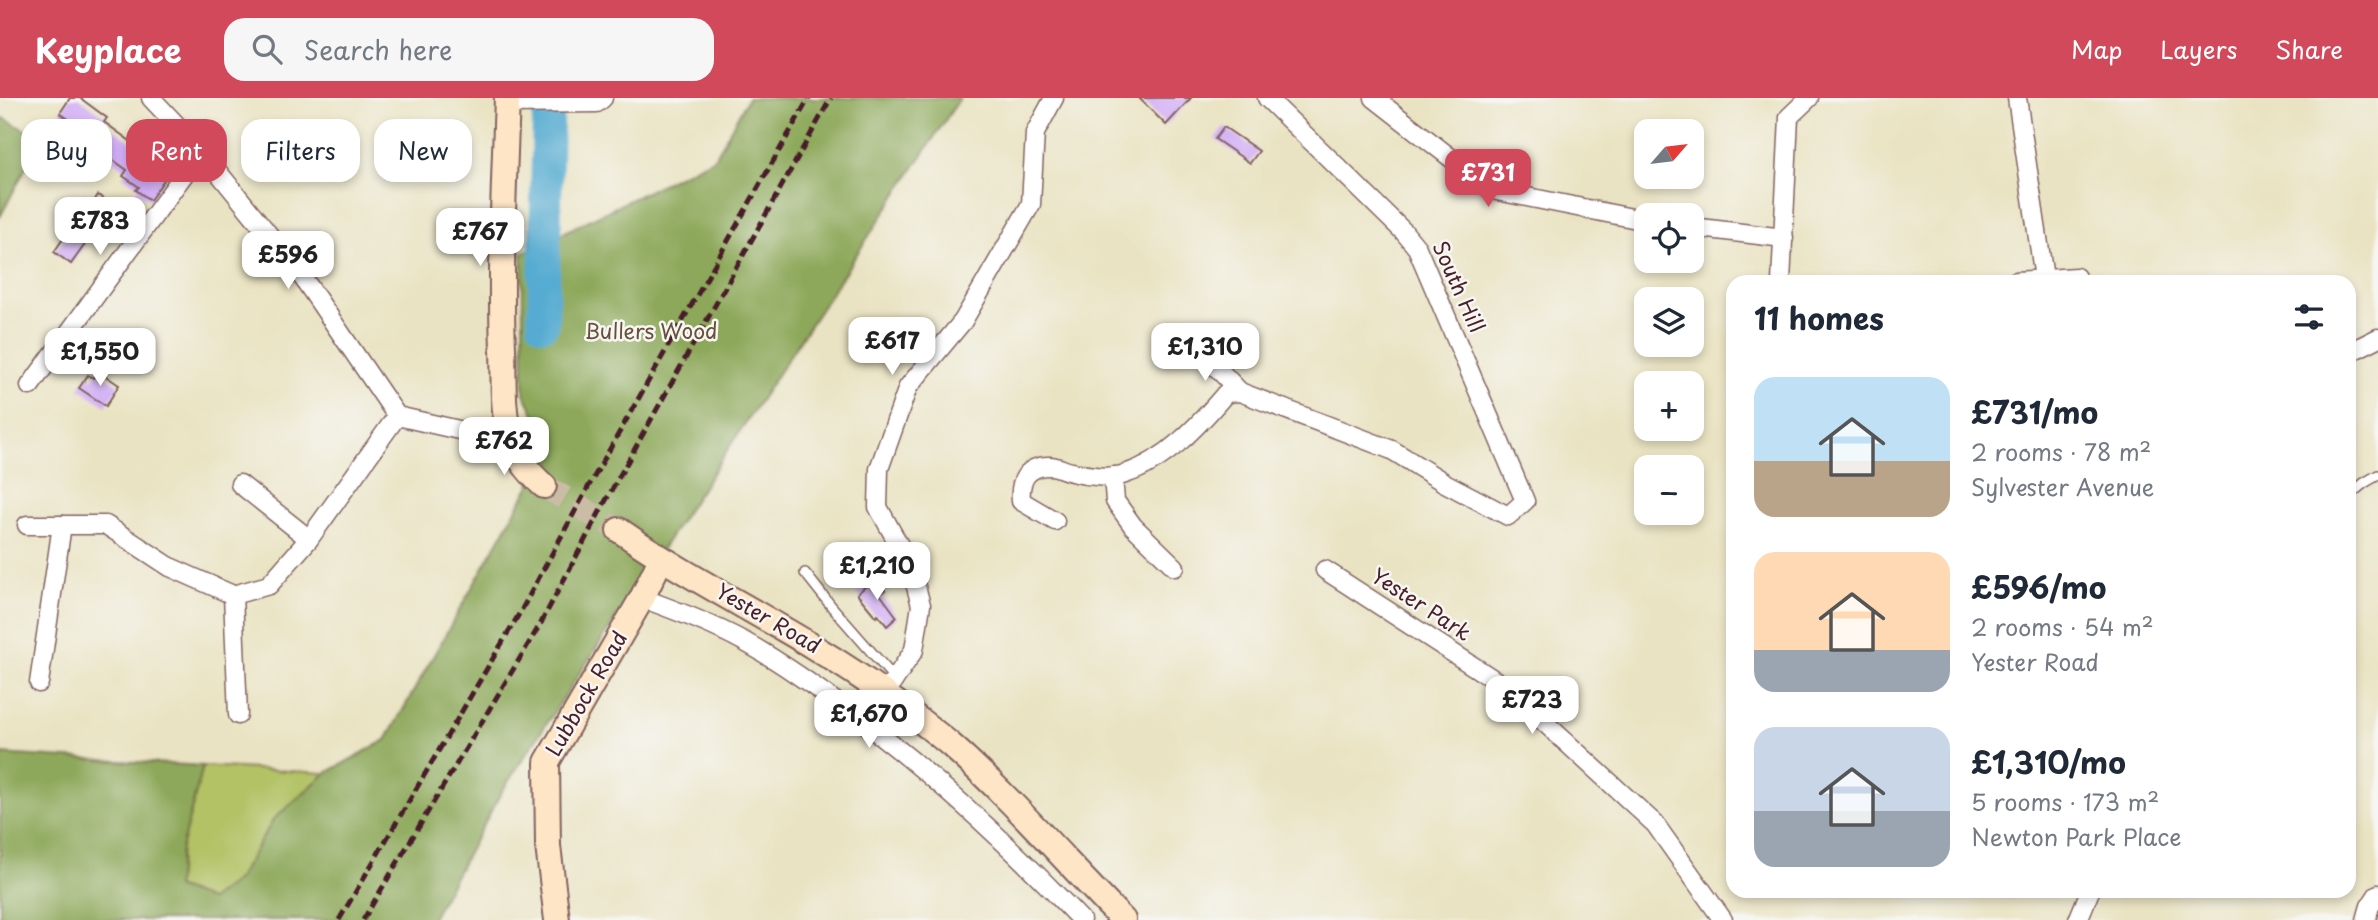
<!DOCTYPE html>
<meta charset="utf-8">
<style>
body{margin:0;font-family:"Playpen Sans",sans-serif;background:#f6f6f7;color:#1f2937;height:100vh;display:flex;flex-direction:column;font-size:26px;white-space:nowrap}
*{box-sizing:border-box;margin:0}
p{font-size:23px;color:#747a83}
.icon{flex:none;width:38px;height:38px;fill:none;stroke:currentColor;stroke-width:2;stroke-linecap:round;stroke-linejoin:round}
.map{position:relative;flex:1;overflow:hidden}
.details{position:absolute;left:1726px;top:177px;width:630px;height:623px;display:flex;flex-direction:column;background:#fff;border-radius:21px;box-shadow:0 4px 10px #0003}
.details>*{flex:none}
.guide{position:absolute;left:21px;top:21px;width:665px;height:63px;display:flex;gap:14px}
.needle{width:46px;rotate:62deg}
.buttons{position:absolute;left:1634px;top:21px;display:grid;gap:14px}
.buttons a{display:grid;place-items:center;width:70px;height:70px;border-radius:14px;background:#fff;box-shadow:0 4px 10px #0003;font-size:35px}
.price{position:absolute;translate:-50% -60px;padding:0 16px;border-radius:14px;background:#fff;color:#222;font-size:23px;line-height:46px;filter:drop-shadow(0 2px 4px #0008)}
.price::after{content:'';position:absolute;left:50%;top:42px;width:21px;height:16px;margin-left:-10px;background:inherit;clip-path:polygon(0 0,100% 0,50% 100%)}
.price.active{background:#d1495b;color:#fff}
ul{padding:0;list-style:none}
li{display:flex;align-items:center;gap:21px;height:175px;padding:0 28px}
li span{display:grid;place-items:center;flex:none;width:196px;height:140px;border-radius:21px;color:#555}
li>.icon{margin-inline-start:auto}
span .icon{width:84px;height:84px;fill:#fffc;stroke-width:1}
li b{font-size:30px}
h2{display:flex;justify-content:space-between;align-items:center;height:84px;padding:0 28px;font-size:30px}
.tag{padding:0 24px;border-radius:21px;background:#fff;box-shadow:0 4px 10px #0003;font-size:24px;line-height:63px}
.tag.active{background:#d1495b;color:#fff}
header{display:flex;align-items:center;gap:42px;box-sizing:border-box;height:98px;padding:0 35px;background:#d1495b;color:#fff}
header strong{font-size:33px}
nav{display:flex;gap:38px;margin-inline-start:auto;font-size:24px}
.search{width:490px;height:63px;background:#f6f6f7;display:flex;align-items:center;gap:18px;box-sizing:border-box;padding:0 24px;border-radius:21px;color:#747a83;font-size:26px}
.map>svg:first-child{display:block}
</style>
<header>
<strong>Keyplace</strong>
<div class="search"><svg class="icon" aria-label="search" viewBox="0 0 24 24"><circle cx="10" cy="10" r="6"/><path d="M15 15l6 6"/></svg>Search here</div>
<nav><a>Map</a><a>Layers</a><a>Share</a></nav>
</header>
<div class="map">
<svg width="2378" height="822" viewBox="0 0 2378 822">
<rect width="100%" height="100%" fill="#f6f6f2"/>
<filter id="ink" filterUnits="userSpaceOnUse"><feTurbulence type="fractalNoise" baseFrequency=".0143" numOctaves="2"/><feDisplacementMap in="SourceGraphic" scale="14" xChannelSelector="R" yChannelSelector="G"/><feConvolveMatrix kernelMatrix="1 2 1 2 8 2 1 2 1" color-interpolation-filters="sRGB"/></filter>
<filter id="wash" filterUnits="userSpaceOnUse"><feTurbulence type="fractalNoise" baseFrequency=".00686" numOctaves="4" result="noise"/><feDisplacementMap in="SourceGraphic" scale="28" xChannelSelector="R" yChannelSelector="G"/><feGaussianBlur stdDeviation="1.57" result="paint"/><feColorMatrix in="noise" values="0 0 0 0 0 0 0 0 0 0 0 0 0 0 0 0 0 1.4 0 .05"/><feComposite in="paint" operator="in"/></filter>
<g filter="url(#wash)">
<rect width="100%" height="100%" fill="#eae3c3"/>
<polygon fill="#b2c265" stroke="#7e7048" stroke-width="2" points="203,668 326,675 274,721 238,781 210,803 176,789 181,750"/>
<g fill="#8da85a" stroke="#6c6442" stroke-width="2">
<polygon points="748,0 960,0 502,693 431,822 0,822 0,656 203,668 181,750 176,789 210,802 238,781 274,721 326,675 386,642 551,350 524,295 522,155 715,60"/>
<polygon points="0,18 41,41 0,119"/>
</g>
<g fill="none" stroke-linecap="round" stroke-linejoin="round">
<polyline stroke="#54abd1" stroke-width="32" points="543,226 548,20"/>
</g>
<g id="blocks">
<g fill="#d1acf6">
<polygon points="70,0 80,0 107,20 104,24 137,48 134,52 168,76 150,102 136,92 139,89 123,78 127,72 95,49 96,48 78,34 81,30 60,15"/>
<polygon points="1139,0 1191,0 1166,27"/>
<polygon points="1224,29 1259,53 1250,65 1215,41"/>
<polygon points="98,97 113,107 71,166 54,154 76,122 73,120 84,103 91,108"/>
<polygon points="98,273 119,287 106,308 79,290 88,277 93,280"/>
<polygon points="875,480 885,492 880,496 897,519 887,528 878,517 876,519 857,496"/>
</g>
</g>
</g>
<g filter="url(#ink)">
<use href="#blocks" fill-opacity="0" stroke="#826460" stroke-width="2"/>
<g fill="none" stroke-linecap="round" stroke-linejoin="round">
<polyline stroke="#cabca5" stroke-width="24" stroke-dasharray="24 12" stroke-linecap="butt" points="544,388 619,432"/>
<defs>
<g id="lane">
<polyline points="2348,398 2364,385 2378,377"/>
<polyline points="805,475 832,509 895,581"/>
</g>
<g id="street">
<polyline points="151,0 201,53 299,174 397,318 490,339 509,337"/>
<polyline points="1374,0 1492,92 1647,123"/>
<polyline points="2017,0 2044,180"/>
<polyline points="506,6 597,5 603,0"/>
<polyline points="1692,129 1784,140"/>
<polyline points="2016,183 2076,179"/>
<polyline points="1781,184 1789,19 1809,0"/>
<polyline points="1198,250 1240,294"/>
<polyline points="2348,255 2378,240"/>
<polyline points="30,288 201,53"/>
<polyline points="1113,378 1115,403 1133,428 1175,469"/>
<polyline points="240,386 309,441"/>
<path d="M1055 423 1021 403C1019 382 1027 367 1051 368 1057 368 1065 373 1072 374 1087 378 1111 381 1125 376 1166 363 1199 327 1226 295L1240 294 1392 352 1445 385 1508 418 1525 403 1417 150 1404 134 1267 0"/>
<polyline points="27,427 106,427 170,469 233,497 269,487 309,441 397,318"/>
<polyline points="1325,472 1507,590 1655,726 1723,822"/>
<polyline points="233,497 238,617"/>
<path d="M642 500C677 513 712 526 745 544 781 564 814 588 847 612 932 674 1009 746 1081 822"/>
<polyline points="39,585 62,427"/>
<polyline points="885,596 914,552 921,507 910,467 878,409 879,371 908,289 963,223 1031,106 1035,35 1054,0"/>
<polyline points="2078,822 2090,793"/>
<polyline points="2366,822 2370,808 2378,796"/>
</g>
<g id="secondary">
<path d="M507 0C504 83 500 168 503 251 504 279 502 309 509 336 515 358 528 374 544 388"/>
<path d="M619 432C704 491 800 534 885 596 907 613 931 630 952 648 1013 702 1066 764 1123 822"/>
<polyline points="557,822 548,748 547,664 642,500 661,461"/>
</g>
</defs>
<use href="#lane" stroke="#826460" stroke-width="12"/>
<use href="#street" stroke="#826460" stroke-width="21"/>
<use href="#secondary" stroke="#826460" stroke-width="28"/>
<use href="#lane" stroke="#fff" stroke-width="9"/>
<use href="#street" stroke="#fff" stroke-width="18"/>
<use href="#secondary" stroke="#fde5c5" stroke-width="24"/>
<g stroke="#4a1f2b" stroke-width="5" stroke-dasharray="10 5" stroke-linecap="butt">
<polyline points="339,822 522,511 586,393 809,0"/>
<polyline points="363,822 541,525 605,404 831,0"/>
</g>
</g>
</g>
<g text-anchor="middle" stroke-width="5" stroke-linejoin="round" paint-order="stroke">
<g font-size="21" fill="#4a1f2b" stroke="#f6f6f2">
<text transform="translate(1458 189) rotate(66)" y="7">South Hill</text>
<text transform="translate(1421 507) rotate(33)" y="7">Yester Park</text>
<text transform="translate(768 521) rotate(30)" y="7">Yester Road</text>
<text transform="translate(587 596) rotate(-60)" y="7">Lubbock Road</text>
</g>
<g font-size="21" fill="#69503c" stroke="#f6f6f2">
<text x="651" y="241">Bullers Wood</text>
</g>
</g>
</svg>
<div class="buttons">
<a><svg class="needle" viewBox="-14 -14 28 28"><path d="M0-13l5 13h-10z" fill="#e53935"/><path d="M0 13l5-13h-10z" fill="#747a83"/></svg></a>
<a><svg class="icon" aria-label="locate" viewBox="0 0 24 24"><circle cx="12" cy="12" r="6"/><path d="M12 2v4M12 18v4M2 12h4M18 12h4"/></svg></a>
<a><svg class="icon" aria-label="layers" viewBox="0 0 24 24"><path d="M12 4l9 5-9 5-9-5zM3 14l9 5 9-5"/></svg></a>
<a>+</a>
<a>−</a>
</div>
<b class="price active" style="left:1488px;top:111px">£731</b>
<b class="price" style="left:100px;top:159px">£783</b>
<b class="price" style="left:480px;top:170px">£767</b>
<b class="price" style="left:288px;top:193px">£596</b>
<b class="price" style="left:892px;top:279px">£617</b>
<b class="price" style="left:1205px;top:285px">£1,310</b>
<b class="price" style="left:100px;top:290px">£1,550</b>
<b class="price" style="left:504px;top:379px">£762</b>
<b class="price" style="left:877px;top:504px">£1,210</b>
<b class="price" style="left:1532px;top:638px">£723</b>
<b class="price" style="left:869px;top:652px">£1,670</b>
<div class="guide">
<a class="tag">Buy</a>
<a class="tag active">Rent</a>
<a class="tag">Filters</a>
<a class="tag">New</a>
</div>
<section class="details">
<h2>11 homes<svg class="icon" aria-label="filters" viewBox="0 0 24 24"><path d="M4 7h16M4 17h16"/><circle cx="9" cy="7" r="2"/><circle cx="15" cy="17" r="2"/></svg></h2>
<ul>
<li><span style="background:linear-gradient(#bfe0f5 60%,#b9a48a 0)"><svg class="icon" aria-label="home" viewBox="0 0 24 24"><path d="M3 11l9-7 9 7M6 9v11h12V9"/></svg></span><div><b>£731/mo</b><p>2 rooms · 78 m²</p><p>Sylvester Avenue</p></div></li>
<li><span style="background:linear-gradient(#ffd9b3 70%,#9aa5b1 0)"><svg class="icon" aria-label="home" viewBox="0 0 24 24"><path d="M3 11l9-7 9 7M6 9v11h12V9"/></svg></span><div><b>£596/mo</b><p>2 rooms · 54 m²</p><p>Yester Road</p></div></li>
<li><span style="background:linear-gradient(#c9d6e8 60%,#9aa5b1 0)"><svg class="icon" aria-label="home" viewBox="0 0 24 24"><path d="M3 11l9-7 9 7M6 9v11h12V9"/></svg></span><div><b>£1,310/mo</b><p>5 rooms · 173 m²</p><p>Newton Park Place</p></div></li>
</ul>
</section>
</div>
